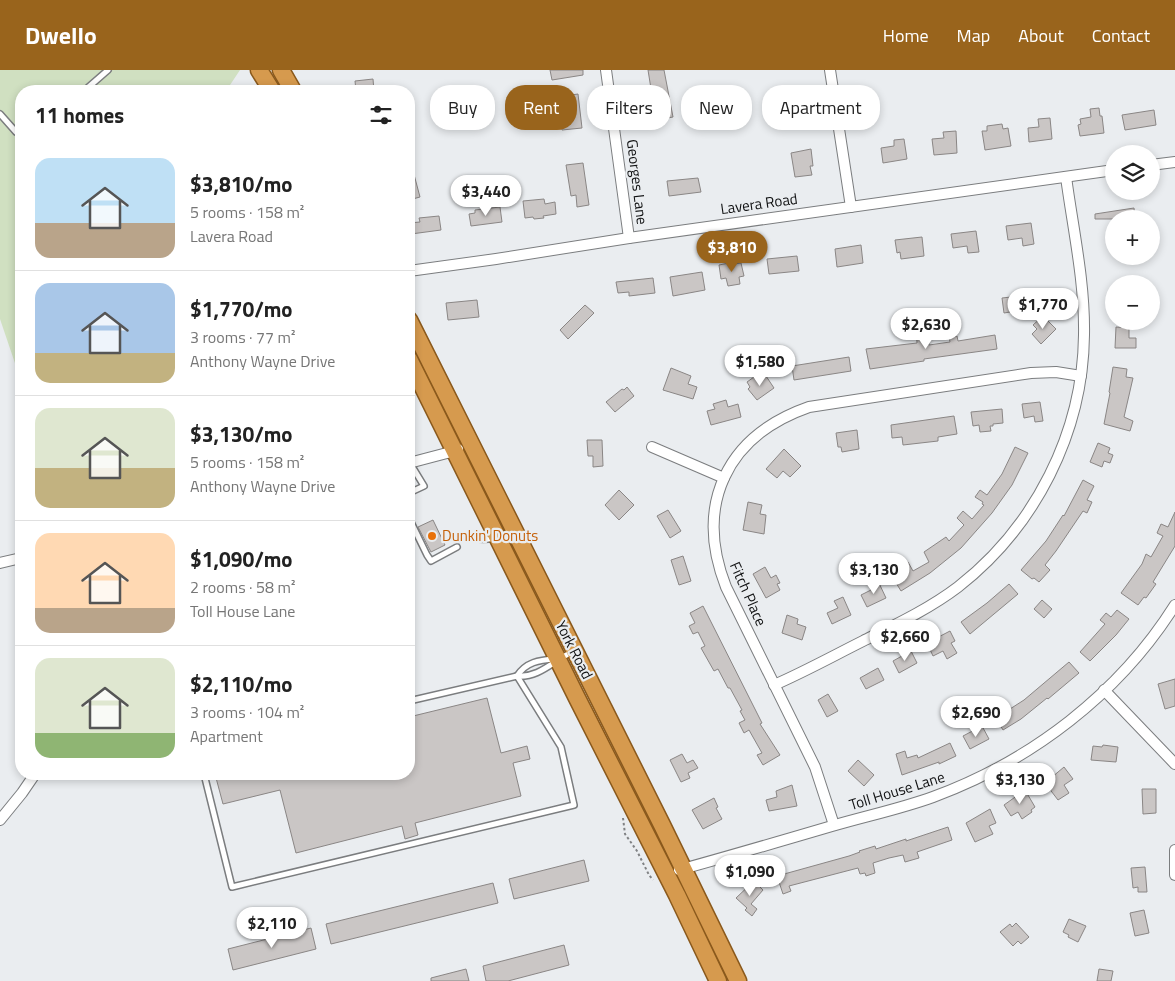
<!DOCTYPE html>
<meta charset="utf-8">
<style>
body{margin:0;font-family:"Titillium Web",sans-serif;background:#f2f2f2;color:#222;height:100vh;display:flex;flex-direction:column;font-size:19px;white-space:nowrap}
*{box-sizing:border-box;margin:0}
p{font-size:16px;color:#767676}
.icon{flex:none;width:28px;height:28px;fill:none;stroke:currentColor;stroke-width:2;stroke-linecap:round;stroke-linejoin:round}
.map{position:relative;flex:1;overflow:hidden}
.sheet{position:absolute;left:15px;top:15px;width:400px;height:695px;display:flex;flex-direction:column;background:#fff;border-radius:20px;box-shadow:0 2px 8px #0003}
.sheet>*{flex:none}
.guide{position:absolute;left:430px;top:15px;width:475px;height:45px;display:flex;gap:10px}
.buttons{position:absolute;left:1105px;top:75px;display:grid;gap:10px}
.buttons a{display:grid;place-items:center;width:55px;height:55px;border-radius:50%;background:#fff;box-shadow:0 2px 8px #0003;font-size:25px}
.price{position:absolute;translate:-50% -42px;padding:0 11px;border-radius:18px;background:#fff;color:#222;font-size:16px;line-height:32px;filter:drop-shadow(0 1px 2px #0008)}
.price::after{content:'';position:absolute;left:50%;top:30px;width:15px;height:11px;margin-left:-8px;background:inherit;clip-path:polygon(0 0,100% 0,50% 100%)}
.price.active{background:#99641c;color:#fff}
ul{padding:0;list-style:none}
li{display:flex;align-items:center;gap:15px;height:125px;padding:0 20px}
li+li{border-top:1px solid #e0e0e0}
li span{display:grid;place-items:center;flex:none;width:140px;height:100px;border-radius:15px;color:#555}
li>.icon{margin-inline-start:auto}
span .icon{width:60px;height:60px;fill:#fffc;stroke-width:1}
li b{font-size:21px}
h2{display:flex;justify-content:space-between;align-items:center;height:60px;padding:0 20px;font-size:21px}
.tag{padding:0 18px;border-radius:20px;background:#fff;box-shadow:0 2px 8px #0003;font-size:18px;line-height:45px}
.tag.active{background:#99641c;color:#fff}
header{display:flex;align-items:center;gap:30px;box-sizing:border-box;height:70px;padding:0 25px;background:#99641c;color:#fff}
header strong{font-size:24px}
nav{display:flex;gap:28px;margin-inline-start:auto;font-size:18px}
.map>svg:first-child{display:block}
</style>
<header>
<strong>Dwello</strong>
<nav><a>Home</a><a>Map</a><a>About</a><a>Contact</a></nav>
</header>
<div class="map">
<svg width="1175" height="911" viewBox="0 0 1175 911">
<rect width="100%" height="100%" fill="#eaedf0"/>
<polygon fill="#d0e0c1" points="0,0 240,0 226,21 21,21 21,311 0,249"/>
<g fill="#cac6c5" stroke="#8a8685">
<polygon points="550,0 583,0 583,5 552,10"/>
<polygon points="648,0 664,0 673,47 656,50"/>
<polygon points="373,9 374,21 356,21 355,11"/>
<polygon points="578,24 582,58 562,60 557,27"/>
<polygon points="797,24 801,49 786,51 784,39 778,40 776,27"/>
<polygon points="1099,38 1100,46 1102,46 1104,63 1080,66 1078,55 1081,54 1080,49 1091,47 1090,39"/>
<polygon points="1154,40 1156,55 1125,60 1122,45"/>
<polygon points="1050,48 1052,69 1029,72 1028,58 1039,57 1038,49"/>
<polygon points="1002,54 1003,59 1008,58 1011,76 985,80 982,61 987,61 987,56"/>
<polygon points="956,61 957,83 934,85 932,69 944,68 943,62"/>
<polygon points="904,69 907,89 883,93 881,78 894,76 894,70"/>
<polygon points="811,79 813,96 810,96 812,105 795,107 791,83"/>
<polygon points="583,93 589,135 577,137 576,125 571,126 566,95"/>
<polygon points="409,97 412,97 420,127 409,130"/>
<polygon points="698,108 701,122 669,126 667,111"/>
<polygon points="544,129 545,134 555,132 556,144 543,146 544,148 534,149 533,147 525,148 523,131"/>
<polygon points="500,137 502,152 471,156 469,144 475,143 475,140"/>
<polygon points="1134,138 1135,149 1095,149 1095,144"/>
<polygon points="439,146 441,160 411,164 409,153 420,152 419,148"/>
<polygon points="1031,153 1034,174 1023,176 1022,168 1008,170 1006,156"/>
<polygon points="976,161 979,182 968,183 967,176 953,178 951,164"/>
<polygon points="922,167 924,186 901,189 900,182 897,183 895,170"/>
<polygon points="861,175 863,193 837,197 835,179"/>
<polygon points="797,186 799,201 769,204 767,189"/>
<polygon points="734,192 734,194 741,193 744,206 739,207 740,214 728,216 726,208 721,209 719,195"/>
<polygon points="702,202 705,220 673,226 670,207"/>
<polygon points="653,208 655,223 629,226 629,222 618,223 616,212"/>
<polygon points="1020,226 1022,240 1004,243 1002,228"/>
<polygon points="477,230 479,247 448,250 446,233"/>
<polygon points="585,235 594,243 568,269 560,260"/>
<polygon points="1043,246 1056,259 1041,274 1032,264 1037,259 1033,255"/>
<polygon points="927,254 929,275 950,272 949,267 957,266 958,271 995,265 997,279 924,289 924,291 870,299 866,279 917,273 916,255"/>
<polygon points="1116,257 1129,258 1129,268 1136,268 1136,278 1115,278"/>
<polygon points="849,287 851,301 794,310 792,296"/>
<polygon points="1113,297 1127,299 1126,307 1133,308 1124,347 1133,351 1130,361 1104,354 1110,323 1109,322"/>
<polygon points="671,298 691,306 688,314 697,317 693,329 663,320"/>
<polygon points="766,306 774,318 757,330 748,319 750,317 747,312 754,307 758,312"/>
<polygon points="627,317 634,326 615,342 606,332 622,319 624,320"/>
<polygon points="726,330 728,337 738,334 741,347 711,355 707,341 715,339 713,334"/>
<polygon points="1040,332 1043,351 1035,352 1034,346 1024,348 1022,334"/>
<polygon points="1002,339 1003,353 993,354 993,356 990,356 991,361 980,362 979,355 973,356 971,342"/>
<polygon points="954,346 957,364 938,367 938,371 903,375 902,367 892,368 891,355"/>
<polygon points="857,360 859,379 842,382 841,377 838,377 836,363"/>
<polygon points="587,370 602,370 603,396 593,397 593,386 588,386"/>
<polygon points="1098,373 1110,378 1108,383 1113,385 1110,393 1104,391 1102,397 1090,392"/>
<polygon points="1015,377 1028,383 1012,415 992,443 961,478 930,503 901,521 893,508 901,504 898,498 908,492 913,501 929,492 924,482 946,467 949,471 964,455 957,448 963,441 972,449 984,435 982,434 983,432 975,427 980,420 987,425 1002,404"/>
<polygon points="784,379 801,396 790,407 783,401 777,408 766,399"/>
<polygon points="1083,410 1094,416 1087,430 1092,432 1087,443 1083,441 1056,481 1045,495 1050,500 1039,512 1034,508 1032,509 1021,500 1046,471 1063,445 1064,446"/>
<polygon points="619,420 634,435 619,450 605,435"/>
<polygon points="748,432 762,435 760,444 766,445 764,464 743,460"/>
<polygon points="668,440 681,461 670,468 657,446"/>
<polygon points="1175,442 1175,476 1153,512 1156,514 1146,528 1144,527 1138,535 1121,523 1142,494 1146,484 1151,487 1163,466 1157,463 1161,454 1168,457"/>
<polygon points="433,450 445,475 431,482 418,457"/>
<polygon points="683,486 691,511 679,515 671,490"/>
<polygon points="765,497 771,508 776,505 780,513 777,514 780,520 766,528 753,504"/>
<polygon points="878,511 886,528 867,537 861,525 871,520 869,515"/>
<polygon points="1009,514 1018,524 970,564 961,552 987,533"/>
<polygon points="843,527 851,545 832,554 827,543 838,538 834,531"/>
<polygon points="1042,530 1052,539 1044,548 1034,539"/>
<polygon points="703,536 762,653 760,654 780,685 763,695 757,685 762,683 749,660 744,663 739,653 745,650 740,641 742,640 730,618 728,618 718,599 714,601 701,578 705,576 698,562 693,564 689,556 695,553 690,543"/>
<polygon points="1117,540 1129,549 1116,565 1090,591 1080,582 1105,554 1100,550 1106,543 1111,547"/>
<polygon points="787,545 798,549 797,554 806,557 802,570 782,563"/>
<polygon points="950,561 955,571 951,573 957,583 947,589 943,581 933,586 927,573"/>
<polygon points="911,581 917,593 899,603 893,591"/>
<polygon points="1069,592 1079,603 1048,629 1047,628 1021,649 1003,660 996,648 1024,630"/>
<polygon points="878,598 884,610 866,619 860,608"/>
<polygon points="1175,609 1175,636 1165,639 1158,614"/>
<polygon points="828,624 838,641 827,647 818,630"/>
<polygon points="487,628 501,683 527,676 530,689 513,693 521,726 415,753 418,765 405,769 402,756 296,783 280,720 223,734 215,704 409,704 409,647"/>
<polygon points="982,656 989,669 970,679 963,666"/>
<polygon points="950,673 956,686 939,694 939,692 902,705 896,684 905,681 907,688 917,685 918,688"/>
<polygon points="1103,675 1118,677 1116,692 1091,690 1093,676 1102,677"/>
<polygon points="682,684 687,693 693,690 698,698 688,703 690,708 681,712 670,690"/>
<polygon points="858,690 874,705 864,716 848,701"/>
<polygon points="1064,697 1073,709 1064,715 1069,723 1058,730 1045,713"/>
<polygon points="792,715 797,736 769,741 766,730 777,727 776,721"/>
<polygon points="1142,719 1156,719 1156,743 1143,744"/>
<polygon points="1025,720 1035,737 1031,740 1032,742 1022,749 1018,742 1011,746 1004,735"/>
<polygon points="714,728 718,737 716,738 722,749 703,759 692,740"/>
<polygon points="990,739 996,753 989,756 993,764 975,772 966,753"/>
<polygon points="948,757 952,770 917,782 919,788 905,792 903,785 889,788 873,793 875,803 866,806 865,803 860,804 858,798 789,816 791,821 783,824 777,806 849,786 860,782 859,781 875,776 876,779 906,769 906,771"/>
<polygon points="584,790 589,811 514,829 509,809"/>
<polygon points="1145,797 1147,822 1138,822 1138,817 1133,818 1131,798"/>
<polygon points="754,811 763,820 751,834 757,839 752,846 745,840 747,838 736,828"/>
<polygon points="493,813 498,833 331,874 326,854"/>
<polygon points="1144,840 1149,863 1135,866 1130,843"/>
<polygon points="1069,849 1086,856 1078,872 1068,867 1069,865 1063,862"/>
<polygon points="1016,853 1029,867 1021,874 1018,871 1013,876 1000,862 1010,854 1012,857"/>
<polygon points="311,858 316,879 233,900 228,879"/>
<polygon points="564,875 569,895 508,911 486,911 483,896"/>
<polygon points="466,899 469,911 431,911 431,908"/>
<polygon points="1099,899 1113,901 1111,911 1097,911"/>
</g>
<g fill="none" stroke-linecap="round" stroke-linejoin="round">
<defs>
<g id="service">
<polyline points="84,21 108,0"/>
<polyline points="0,44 16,62 21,65"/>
<polyline points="409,423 424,416 410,393"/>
<polyline points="409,448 427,485 431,491 457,477"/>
<path d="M473 468C488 471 499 468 512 461"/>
<path d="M517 606C526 592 539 590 555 589"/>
<path d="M409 631 517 606C539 608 553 591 572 582"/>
<polyline points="204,704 232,817 574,735 561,677 517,606"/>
</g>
<g id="minor">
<polyline points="606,0 629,168"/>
<polyline points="830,0 851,137"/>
<polyline points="1151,95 1175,92"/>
<polyline points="409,201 496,189 629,168 1114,100"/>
<polyline points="652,377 724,408"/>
<polyline points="409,393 447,383 458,379"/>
<polyline points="0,493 21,488"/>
<path d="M774 615C804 602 833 586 863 571 895 555 929 539 958 517 1035 457 1083 363 1084 265 1085 212 1073 159 1066 107"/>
<polyline points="1104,620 1175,694"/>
<polyline points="0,750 22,723 35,704"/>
<path d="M834 755 815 697 726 517C694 435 726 366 809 337L1031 303 1056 302 1081 306"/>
<polyline points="1175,780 1175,805"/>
<path d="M679 800C730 786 781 771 832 756 866 746 900 739 933 727 1031 691 1119 624 1175 535"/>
</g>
<g id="trunk">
<polyline points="259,0 272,21"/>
<polyline points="281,0 293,21"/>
<polyline points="409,250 662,755 738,911"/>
<polyline points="409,289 577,628 677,825 718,911"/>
</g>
</defs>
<use href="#service" stroke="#7b7d7f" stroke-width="8"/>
<use href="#minor" stroke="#7b7d7f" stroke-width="12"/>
<use href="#trunk" stroke="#8a591c" stroke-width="19"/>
<polyline stroke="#808284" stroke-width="2" stroke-dasharray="2.5 2.5" stroke-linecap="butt" points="623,748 625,764 637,781 649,805 653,810"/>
<use href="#service" stroke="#fff" stroke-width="5"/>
<use href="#minor" stroke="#fff" stroke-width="10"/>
<use href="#trunk" stroke="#d69a4e" stroke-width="16"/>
</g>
<circle fill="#e8710a" stroke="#eaedf0" stroke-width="2" cx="432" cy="466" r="5"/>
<g text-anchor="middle" stroke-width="4.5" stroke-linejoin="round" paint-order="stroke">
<g font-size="15" fill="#101112" stroke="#eaedf0">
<text transform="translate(637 112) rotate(83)" y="5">Georges Lane</text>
<text transform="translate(759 134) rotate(-8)" y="5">Lavera Road</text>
<text transform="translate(748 524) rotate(66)" y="5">Fitch Place</text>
<text transform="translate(574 580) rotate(63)" y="5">York Road</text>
<text transform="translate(897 721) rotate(-17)" y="5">Toll House Lane</text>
</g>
<g font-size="15" fill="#c56008" stroke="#eaedf0" text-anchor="start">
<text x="442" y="471">Dunkin' Donuts</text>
</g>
</g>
</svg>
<div class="buttons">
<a><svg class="icon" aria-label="layers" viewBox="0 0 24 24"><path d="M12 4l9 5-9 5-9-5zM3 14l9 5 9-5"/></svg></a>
<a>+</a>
<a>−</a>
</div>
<b class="price" style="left:486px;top:147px">$3,440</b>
<b class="price active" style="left:732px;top:203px">$3,810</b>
<b class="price" style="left:1043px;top:260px">$1,770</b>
<b class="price" style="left:926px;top:280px">$2,630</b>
<b class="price" style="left:760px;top:317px">$1,580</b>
<b class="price" style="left:874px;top:525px">$3,130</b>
<b class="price" style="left:905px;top:592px">$2,660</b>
<b class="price" style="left:976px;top:668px">$2,690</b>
<b class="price" style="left:1020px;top:735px">$3,130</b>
<b class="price" style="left:750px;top:827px">$1,090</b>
<b class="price" style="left:272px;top:879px">$2,110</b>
<div class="guide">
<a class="tag">Buy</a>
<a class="tag active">Rent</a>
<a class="tag">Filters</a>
<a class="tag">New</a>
<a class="tag">Apartment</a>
</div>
<section class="sheet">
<h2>11 homes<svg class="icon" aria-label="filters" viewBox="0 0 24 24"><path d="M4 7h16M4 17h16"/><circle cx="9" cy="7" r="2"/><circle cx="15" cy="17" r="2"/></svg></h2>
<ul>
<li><span style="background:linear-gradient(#bfe0f5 65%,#b9a48a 0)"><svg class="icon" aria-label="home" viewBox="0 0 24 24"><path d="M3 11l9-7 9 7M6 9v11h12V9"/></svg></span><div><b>$3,810/mo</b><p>5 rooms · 158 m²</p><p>Lavera Road</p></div></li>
<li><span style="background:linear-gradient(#a9c7e8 70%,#c2b280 0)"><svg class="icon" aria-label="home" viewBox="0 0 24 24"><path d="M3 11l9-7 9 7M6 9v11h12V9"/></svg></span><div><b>$1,770/mo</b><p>3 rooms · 77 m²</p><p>Anthony Wayne Drive</p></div></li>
<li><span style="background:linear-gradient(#dfe7d0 60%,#c2b280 0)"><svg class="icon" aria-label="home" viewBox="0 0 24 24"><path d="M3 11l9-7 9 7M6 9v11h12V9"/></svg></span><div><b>$3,130/mo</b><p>5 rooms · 158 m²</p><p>Anthony Wayne Drive</p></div></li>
<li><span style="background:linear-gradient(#ffd9b3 75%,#b9a48a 0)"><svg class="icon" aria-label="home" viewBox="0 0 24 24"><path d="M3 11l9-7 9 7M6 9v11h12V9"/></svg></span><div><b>$1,090/mo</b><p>2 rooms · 58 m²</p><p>Toll House Lane</p></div></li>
<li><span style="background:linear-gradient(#dfe7d0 75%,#8fb573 0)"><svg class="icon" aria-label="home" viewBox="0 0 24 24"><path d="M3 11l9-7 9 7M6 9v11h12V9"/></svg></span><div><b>$2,110/mo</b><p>3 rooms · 104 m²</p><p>Apartment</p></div></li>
</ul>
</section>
</div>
